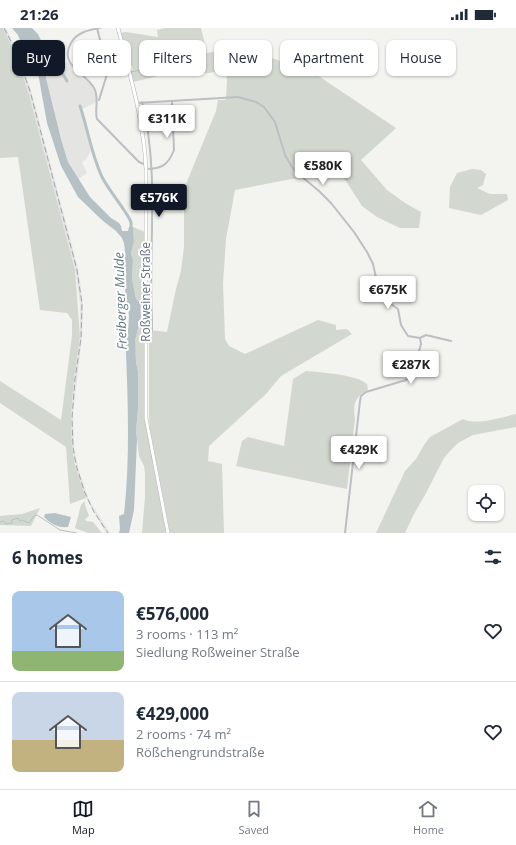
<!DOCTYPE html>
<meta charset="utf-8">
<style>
body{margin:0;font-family:"Open Sans",sans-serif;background:#f2f2f3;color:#1f2937;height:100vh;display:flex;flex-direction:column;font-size:15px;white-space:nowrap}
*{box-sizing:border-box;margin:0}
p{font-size:13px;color:#747a83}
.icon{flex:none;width:22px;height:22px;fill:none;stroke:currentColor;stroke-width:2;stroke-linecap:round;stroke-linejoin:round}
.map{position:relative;height:505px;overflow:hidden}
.drawer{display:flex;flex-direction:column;background:#fff;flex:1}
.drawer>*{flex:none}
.banner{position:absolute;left:12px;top:12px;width:492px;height:36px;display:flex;gap:8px}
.tools{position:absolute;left:468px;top:457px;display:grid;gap:8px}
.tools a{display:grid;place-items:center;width:36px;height:36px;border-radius:8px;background:#fff;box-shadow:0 1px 3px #0004;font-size:20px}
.price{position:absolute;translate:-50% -34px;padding:0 9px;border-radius:4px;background:#fff;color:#222;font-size:13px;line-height:26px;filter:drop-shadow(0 1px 2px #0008)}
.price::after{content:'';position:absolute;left:50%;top:24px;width:12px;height:9px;margin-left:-6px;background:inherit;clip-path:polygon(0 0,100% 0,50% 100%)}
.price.current{background:#111827;color:#fff}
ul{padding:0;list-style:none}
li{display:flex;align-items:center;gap:12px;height:100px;padding:0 12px}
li+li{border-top:1px solid #e0e1e3}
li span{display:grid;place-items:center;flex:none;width:112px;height:80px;border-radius:8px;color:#555}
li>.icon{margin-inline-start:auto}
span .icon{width:48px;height:48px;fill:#fffc;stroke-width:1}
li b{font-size:17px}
h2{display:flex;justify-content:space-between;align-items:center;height:48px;padding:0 12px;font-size:17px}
.chip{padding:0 14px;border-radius:8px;background:#fff;box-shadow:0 1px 3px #0004;font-size:14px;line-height:36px}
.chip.current{background:#111827;color:#fff}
.status{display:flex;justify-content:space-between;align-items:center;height:28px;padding:0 20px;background:#fff;direction:ltr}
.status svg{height:11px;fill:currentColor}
.tab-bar{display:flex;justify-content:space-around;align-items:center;height:56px;border-top:1px solid #e0e1e3;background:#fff;font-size:11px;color:#747a83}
.tab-bar a{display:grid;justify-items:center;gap:2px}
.tab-bar .current{color:#111827}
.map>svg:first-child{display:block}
</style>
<div class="status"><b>21:26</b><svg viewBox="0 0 49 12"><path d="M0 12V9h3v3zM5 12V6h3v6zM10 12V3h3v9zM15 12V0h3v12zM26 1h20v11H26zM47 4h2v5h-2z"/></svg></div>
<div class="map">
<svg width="516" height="505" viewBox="0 0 516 505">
<rect width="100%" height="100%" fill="#f3f3ef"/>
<g fill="#e4e5e3">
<polygon points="3,0 6,0 16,21 31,62 78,240 83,276 82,310 73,386 74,419 79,443 89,472 110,505 106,505 86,470 79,451 72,419 71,389 74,351 80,309 80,276 75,242 28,63 14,22"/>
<polygon points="45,22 48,23 58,40 69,33 80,48 91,57 96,69 97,74 80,82 91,123 86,131 82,134 87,145 77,152 68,134 61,111 46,50 45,35"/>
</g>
<g fill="#d2d8cf">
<polygon points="0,0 3,0 14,22 28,63 75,242 80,309 74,351 71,389 72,419 75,437 86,470 70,476 66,419 0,375 0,353 61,392 72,308 72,292 67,285 40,282 18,129 0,130"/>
<polygon points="165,0 201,0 207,25 240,18 317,47 396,100 361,132 387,162 405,175 421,184 419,200 400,200 377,189 362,178 342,147 292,151 235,162 226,211 223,256 225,311 229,318 245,326 318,292 336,297 336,302 347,301 352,306 281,348 266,366 209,418 208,433 222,436 224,505 170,505 150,401 149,390 149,302 167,304 176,261 181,243 184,219 184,170 186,156 216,83 218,72 225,72 226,69 227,52 225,42 209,45 162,47 133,54 131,43 133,42 131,36 129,36 120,5 126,4 158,9 157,2"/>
<polygon points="472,141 481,142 486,146 483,157 477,160 490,166 507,166 508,172 481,187 449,180 450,159 457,145"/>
<polygon points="133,199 145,204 145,390 166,505 142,505 145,469 145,445 144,438 139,428 136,403 138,381 138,343 136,333 135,321 135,313 141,288 141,281 136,271 132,251 133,232 131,225 134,214"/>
<path d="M306 343C320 344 358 347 367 356L368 362C354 369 353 377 355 391L347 461 236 438 242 413 248 409 284 418 293 351Z"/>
<path d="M516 386V399L473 407 458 415 450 423 444 430 425 467 414 486 405 505H376L405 443 416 431 424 417 430 409 463 391C476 398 502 389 516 386Z"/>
<polygon points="85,473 85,477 89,488 85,491 86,493 93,494 102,505 88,505 75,500 81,477"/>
<polygon points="40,480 31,498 0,497 0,488 22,486"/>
</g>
<g fill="#b6c1c6">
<path d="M12 0H32L38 6 45 21V35L46 50 61 111 68 134 90 169 111 190 119 195 121 198 122 203H128L129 199H133L134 214 131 225 133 232 132 251 136 271 140 275 141 288 135 313 136 334 138 343V381L136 403 137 411 134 482 129 505H119L120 501 119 488 124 486C130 432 128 377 126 324 126 312 129 300 129 288 128 274 124 262 124 248 124 237 126 226 124 215L122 210 116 203 103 193 78 169 61 138 47 95 38 45 34 36 35 31 32 26 21 15 18 7Z"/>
<path d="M55 485 71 489 68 499C58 500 51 496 44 489L45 486Z"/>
</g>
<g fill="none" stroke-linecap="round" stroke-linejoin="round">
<g stroke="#b6c1c6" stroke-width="1">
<polyline points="131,44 158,39 172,34 205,31"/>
<polyline points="117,46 128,45"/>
<polyline points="0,494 3,493 6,496 12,495 12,492 18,490 20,493 22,492 29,495 34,488 37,487 60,502 77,505"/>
</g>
<g stroke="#b6c1c6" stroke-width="3">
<polyline points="43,19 49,23 67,53"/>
<path d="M80 78C88 102 91 125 102 149 110 164 121 176 129 190L131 194V202"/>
</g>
<defs>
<path id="secondary" d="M118 0C130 47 144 93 146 141V390L168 505"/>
</defs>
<use href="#secondary" stroke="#b1b5b9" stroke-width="4"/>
<g stroke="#bcbfc3" stroke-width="2">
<polyline points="97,0 108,43 99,72"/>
<path d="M100 0C89 2 77 4 71 15 58 37 86 45 94 60 100 71 94 81 97 91L139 134 146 137"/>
<path d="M142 74C160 145 148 219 152 291L146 299"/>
<polyline points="137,75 238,69 256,74 264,79 275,94 285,127 292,139 296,144 319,163 331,175 354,204 367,224 373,236 380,268 398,281 401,297 408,308 420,310 426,307 451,313"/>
<path d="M146 141C162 141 168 137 174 122L172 73"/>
<polyline points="152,292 152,303"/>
<polyline points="345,505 360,373 361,368 366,364 406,352 412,348 421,316 420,310"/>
</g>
<use href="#secondary" stroke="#fff" stroke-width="3"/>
<polyline stroke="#a0a4aa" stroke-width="1" stroke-dasharray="6 3" stroke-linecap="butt" points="4,0 15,21 30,63 77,242 82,276 81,310 75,351 72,390 73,419 76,437 85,465 94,484 108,505"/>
</g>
<g text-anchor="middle" stroke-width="4" stroke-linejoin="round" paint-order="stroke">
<g font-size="12" fill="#64717f" stroke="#fff">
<text transform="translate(146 264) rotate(-90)" y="4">Roßweiner Straße</text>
</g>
<g font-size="13" font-style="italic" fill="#647984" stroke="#fff">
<text transform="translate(120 273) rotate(-92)" y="5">Freiberger Mulde</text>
</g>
</g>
</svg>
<div class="tools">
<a><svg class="icon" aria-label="locate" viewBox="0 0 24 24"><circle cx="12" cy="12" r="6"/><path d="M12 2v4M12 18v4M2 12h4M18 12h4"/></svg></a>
</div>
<b class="price" style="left:167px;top:111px">€311K</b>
<b class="price" style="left:323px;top:158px">€580K</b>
<b class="price current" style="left:159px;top:190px">€576K</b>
<b class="price" style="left:388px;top:282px">€675K</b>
<b class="price" style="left:411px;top:357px">€287K</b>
<b class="price" style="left:359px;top:442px">€429K</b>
<div class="banner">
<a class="chip current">Buy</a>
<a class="chip">Rent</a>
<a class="chip">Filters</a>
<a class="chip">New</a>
<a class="chip">Apartment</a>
<a class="chip">House</a>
</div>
</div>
<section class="drawer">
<h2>6 homes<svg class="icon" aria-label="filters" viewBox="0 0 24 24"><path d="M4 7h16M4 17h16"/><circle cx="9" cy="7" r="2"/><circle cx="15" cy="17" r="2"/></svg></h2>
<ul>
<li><span style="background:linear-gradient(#a9c7e8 75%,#8fb573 0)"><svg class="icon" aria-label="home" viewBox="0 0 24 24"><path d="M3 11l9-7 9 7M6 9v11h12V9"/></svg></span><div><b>€576,000</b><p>3 rooms · 113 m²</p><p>Siedlung Roßweiner Straße</p></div><svg class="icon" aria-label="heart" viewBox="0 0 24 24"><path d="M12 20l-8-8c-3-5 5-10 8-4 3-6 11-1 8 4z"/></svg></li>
<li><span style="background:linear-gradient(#c9d6e8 60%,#c2b280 0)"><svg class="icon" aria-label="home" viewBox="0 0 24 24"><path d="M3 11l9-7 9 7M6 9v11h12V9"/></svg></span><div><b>€429,000</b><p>2 rooms · 74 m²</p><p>Rößchengrundstraße</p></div><svg class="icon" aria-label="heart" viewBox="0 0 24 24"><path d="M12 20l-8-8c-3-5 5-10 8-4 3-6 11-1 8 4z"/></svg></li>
</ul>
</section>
<nav class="tab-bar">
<a class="current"><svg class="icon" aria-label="map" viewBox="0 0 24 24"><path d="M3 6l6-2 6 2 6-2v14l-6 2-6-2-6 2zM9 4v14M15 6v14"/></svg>Map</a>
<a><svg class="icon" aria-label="saved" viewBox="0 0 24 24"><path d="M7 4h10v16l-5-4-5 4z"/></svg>Saved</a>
<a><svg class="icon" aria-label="home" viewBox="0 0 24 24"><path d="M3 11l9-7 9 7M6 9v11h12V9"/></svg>Home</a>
</nav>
